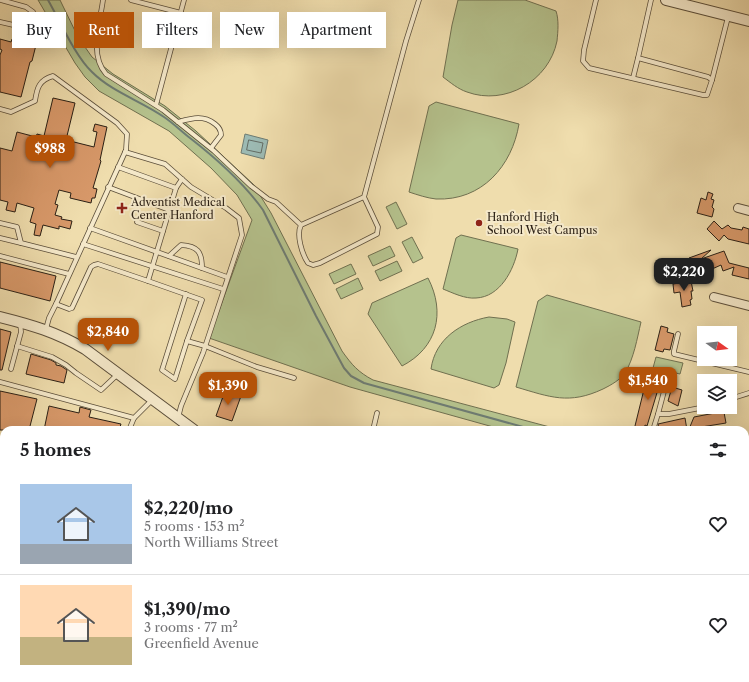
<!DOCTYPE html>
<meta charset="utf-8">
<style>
body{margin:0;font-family:"Libre Caslon Text",serif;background:#f6f6f6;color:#202124;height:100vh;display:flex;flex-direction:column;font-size:15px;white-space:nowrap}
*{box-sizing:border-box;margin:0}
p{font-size:13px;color:#757577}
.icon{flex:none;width:22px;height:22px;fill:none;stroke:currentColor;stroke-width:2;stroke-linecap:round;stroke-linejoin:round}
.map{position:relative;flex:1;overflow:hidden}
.drawer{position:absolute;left:0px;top:426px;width:749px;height:256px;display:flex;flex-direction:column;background:#fff;border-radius:12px 12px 0 0;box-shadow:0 4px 16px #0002}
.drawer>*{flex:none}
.banner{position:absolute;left:12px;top:12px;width:400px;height:36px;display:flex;gap:8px}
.needle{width:26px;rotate:104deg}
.fabs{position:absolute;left:697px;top:326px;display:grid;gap:8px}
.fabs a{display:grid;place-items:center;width:40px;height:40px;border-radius:0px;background:#fff;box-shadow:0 4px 16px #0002;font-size:20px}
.price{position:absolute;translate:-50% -34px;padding:0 9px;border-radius:8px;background:#b45309;color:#fff;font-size:13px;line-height:26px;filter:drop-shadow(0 1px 2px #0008)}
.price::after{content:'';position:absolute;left:50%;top:24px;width:12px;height:9px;margin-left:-6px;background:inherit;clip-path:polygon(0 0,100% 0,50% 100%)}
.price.on{background:#222;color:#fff}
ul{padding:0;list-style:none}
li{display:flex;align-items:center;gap:12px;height:100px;padding:0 20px}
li+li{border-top:1px solid #e0e0e0}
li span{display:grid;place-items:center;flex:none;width:112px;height:80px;border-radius:0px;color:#555}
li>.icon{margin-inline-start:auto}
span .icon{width:48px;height:48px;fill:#fffc;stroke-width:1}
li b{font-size:17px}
h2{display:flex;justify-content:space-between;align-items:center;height:48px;padding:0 20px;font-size:17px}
.chip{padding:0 14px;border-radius:0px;background:#fff;box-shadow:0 4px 16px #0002;font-size:14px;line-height:36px}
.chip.on{background:#b45309;color:#fff}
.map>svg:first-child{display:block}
</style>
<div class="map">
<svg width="749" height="682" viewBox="0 0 749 682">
<rect width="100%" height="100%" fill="#efddad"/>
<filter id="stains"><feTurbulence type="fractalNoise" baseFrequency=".005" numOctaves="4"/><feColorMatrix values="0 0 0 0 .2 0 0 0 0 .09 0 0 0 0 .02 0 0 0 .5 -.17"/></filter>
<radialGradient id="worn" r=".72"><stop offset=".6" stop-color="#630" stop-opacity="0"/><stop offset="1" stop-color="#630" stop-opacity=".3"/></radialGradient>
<g fill="#b5c28d" stroke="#707050">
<path d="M38 0H60L78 37 92 57 113 74 165 106 196 131 253 184 271 213 342 351C352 365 358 372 373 380L561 430H504L350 387 209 338 252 220 237 195 211 168 169 131 99 91 85 77 75 63Z"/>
<path d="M458 0H525L556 11C559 20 558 31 557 41 549 81 505 106 467 92 458 89 451 83 443 77L452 25Z"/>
<path d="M436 102 519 124C512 166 482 201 436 199 427 198 418 195 409 192L429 106Z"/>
<polygon points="396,202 407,224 397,229 386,207"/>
<path d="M461 235 518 249C514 270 500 297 476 298 465 299 453 293 443 289L456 238Z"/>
<polygon points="412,237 423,258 413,263 402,242"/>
<polygon points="390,246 395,256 373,266 368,256"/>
<polygon points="397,261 402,271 380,281 375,271"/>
<polygon points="351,264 356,274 334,284 329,274"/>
<polygon points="358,278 363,289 341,299 336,289"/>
<path d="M428 278C446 313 437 348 402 366L368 314 372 303Z"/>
<path d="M547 295 641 322C637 339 634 358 625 373 620 380 611 385 603 389 569 405 550 397 516 387L538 301Z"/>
<path d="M489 317 507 319 515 322 506 363 499 385 494 388 431 369C435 339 461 322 489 317Z"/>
<polygon points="656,357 683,363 680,374 653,368"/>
</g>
<polygon fill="#9cbab3" stroke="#6e7c73" points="245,134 268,140 264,159 241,153"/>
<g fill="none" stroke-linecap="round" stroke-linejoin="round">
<polygon stroke="#636c64" stroke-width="1" points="249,140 263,143 261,153 247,150"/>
<g stroke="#6e7c73" stroke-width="2">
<path d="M48 0C60 21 75 56 92 72 112 92 141 101 164 117 173 123 181 131 190 138 217 159 243 182 263 210L316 316 344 368 351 376 364 383 534 430"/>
<polyline points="745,537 749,537"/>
</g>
</g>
<g fill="#d79869" stroke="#2a1f14">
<polygon points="23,37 37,41 32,61 30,62 21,97 0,92 0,55 2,50 0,49 0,39 11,42 12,39 22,42"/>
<polygon points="53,98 75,103 66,140 94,147 97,132 93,131 95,124 107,127 100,160 101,161 93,188 97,189 95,198 92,198 91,203 70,198 71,193 59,190 55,204 58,205 55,215 62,217 61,219 72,221 70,229 59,226 59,229 43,225 40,236 34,235 36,224 30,222 34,208 17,203 15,212 6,210 8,202 0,200 0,148 12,151 17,132 36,137 37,134 44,136"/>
<polygon points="708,192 713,194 711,199 714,200 712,207 714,209 712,217 697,213 701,198 706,200"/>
<polygon points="714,221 722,229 728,225 731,228 742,230 743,227 749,229 749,244 728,239 724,235 719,241 707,229"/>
<polygon points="711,250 701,259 724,251 729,263 749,268 749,279 732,275 734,267 723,271 721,265 712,269 709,259 698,281 685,274 693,260 689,258"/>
<polygon points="0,262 56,276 50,301 0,288"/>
<polygon points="691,281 693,291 691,291 692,299 690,300 691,305 682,307 680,292 674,293 673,284"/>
<polygon points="661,326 668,328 667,332 674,334 670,350 664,349 663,352 655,350"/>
<polygon points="0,329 11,332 2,370 0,370"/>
<polygon points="31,354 51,360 56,363 56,365 61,366 67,370 64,383 26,374"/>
<polygon points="648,373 662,376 647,426 645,425 644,430 634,430"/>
<polygon points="672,387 682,390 678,406 668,401"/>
<polygon points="0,391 37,399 29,430 0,430"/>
<polygon points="225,391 241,396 232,421 216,416"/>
<polygon points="49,406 79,413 80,407 91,410 89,417 121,424 119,430 44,430"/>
<polygon points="723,407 726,423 689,429 694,417 715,413 714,408"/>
<polygon points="685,418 687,430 659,430 658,424"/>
</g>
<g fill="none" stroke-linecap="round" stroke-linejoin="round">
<defs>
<g id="service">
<path d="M103 0C100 23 89 55 106 74L163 110 214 151 251 186 268 199 276 202 301 225"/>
<polyline points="131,0 181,13"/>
<polyline points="596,0 584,50 583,61 589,68 703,95 707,95 712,80 708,77 638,58 651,0"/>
<polyline points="0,22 31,29 35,25 33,12 26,7 1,0"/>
<polyline points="633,78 638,58"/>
<polyline points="712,80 728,17"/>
<polyline points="156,105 184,0"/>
<path d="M0 109 11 112 35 101C37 88 39 80 53 76L117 123 127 134 126 150 56 304 49 318 46 329"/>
<path d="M178 122C193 118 203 115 215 124 219 127 221 130 221 135L211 148"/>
<polyline points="125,152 165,164 191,187 226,208 239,218 242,235 203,353 181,406 178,418"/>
<polyline points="118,167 176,188"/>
<polyline points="182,179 176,188 148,281 202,300 187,341 205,346 257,367 294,378"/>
<polyline points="108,187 169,210"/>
<path d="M364 197 301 225C296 235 302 254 308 263L313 265 320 263 377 234 378 227 364 197 406 41 419 0"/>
<polyline points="137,222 163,231"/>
<polyline points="0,223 17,227 21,243 76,257"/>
<polyline points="90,228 227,277"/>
<polyline points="0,238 21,243"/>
<polyline points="83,244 223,289"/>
<polyline points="0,256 69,274"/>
<path d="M169 256 181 245C198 246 202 252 202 268"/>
<polyline points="186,294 162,370 175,379 187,341"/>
<polyline points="56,304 69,309 72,308 91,267 94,265 98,264 148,281"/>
<polyline points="678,334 674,351 674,354 749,372"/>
<polyline points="17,346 52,357 66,365 76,373 101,390 118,374"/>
<polyline points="11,369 21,332 20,322"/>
<polyline points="0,382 134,418 153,399"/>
<polyline points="730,399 749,393"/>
<polyline points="658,414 667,380"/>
<polyline points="129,430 134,418"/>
<polyline points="373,430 377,413"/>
<polyline points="653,430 658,414 669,414 705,407"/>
<polyline points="0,474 4,477"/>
<polyline points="745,517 749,517"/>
<polyline points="0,544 4,546"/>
<polyline points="745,666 746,682"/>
<polyline points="581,678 582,682"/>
<polyline points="568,682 569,678"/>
</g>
<g id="minor">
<polyline points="738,208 749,211"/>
<polyline points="714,297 749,306"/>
<polyline points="473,682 473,678"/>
</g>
<g id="tertiary">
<polyline points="666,0 749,21"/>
<path d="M0 317C32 325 56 332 85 349L194 430"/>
<polyline points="745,445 749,444"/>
<polyline points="745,659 749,658"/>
<polyline points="638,682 655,678"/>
</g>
<g id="secondary">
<polyline points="0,603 4,604"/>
<polyline points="0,615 4,616"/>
<polyline points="247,678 265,682"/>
<polyline points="284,678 287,682"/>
</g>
</defs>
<use href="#service" stroke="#5b4e3a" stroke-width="5.5"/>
<use href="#minor" stroke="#5b4e3a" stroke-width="10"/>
<use href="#tertiary" stroke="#5b4e3a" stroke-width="12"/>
<use href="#secondary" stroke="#2a1f14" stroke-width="14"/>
<use href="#service" stroke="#f5e9ca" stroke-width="4"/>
<use href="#minor" stroke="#f5e9ca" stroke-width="8"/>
<use href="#tertiary" stroke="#f5e9ca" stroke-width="10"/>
<use href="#secondary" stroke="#f5e9ca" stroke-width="12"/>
<defs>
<g id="rail">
<polyline points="745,562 749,562"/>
<polyline points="167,682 186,678"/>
<polyline points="188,682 207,678"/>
</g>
</defs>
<use href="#rail" stroke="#2a1f14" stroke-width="3.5"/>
<use href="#rail" stroke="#f5e9ca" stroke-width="2" stroke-dasharray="6" stroke-linecap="butt"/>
</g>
<g fill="#8f2418" stroke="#f5e9ca" stroke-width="1.5">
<path d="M120 202h4v4h4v4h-4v4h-4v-4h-4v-4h4z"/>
<circle cx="479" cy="223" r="4"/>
</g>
<g text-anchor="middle" stroke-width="4" stroke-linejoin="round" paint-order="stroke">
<g font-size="11" fill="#2a1f14" stroke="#f5e9ca" text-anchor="start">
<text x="131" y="206">Adventist Medical<tspan x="131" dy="13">Center Hanford</tspan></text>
<text x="487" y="221">Hanford High<tspan x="487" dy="13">School West Campus</tspan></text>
</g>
</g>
<rect width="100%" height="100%" filter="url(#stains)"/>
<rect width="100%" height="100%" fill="url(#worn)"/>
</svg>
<div class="fabs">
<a><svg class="needle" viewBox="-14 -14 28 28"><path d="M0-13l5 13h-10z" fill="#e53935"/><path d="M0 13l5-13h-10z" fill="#757577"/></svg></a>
<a><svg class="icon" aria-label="layers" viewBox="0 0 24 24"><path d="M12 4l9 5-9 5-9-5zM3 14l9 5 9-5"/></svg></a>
</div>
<b class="price" style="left:50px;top:169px">$988</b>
<b class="price on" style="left:684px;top:292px">$2,220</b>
<b class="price" style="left:108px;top:352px">$2,840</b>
<b class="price" style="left:648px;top:401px">$1,540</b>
<b class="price" style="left:228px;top:406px">$1,390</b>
<div class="banner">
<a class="chip">Buy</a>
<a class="chip on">Rent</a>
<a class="chip">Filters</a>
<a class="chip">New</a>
<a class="chip">Apartment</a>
</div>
<section class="drawer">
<h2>5 homes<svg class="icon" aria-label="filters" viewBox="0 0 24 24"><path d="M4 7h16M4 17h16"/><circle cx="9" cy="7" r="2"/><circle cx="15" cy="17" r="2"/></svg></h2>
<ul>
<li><span style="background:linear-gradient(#a9c7e8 75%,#9aa5b1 0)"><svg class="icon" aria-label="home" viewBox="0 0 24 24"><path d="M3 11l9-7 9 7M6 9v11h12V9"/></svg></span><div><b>$2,220/mo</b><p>5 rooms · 153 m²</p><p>North Williams Street</p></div><svg class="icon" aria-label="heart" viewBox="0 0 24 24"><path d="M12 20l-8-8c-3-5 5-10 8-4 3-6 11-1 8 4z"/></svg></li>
<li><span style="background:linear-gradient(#ffd9b3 65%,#c2b280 0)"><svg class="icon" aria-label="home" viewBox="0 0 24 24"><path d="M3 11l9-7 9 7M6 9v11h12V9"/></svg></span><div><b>$1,390/mo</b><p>3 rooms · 77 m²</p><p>Greenfield Avenue</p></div><svg class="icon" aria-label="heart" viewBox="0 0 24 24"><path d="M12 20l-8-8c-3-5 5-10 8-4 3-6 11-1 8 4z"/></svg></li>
</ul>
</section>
</div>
